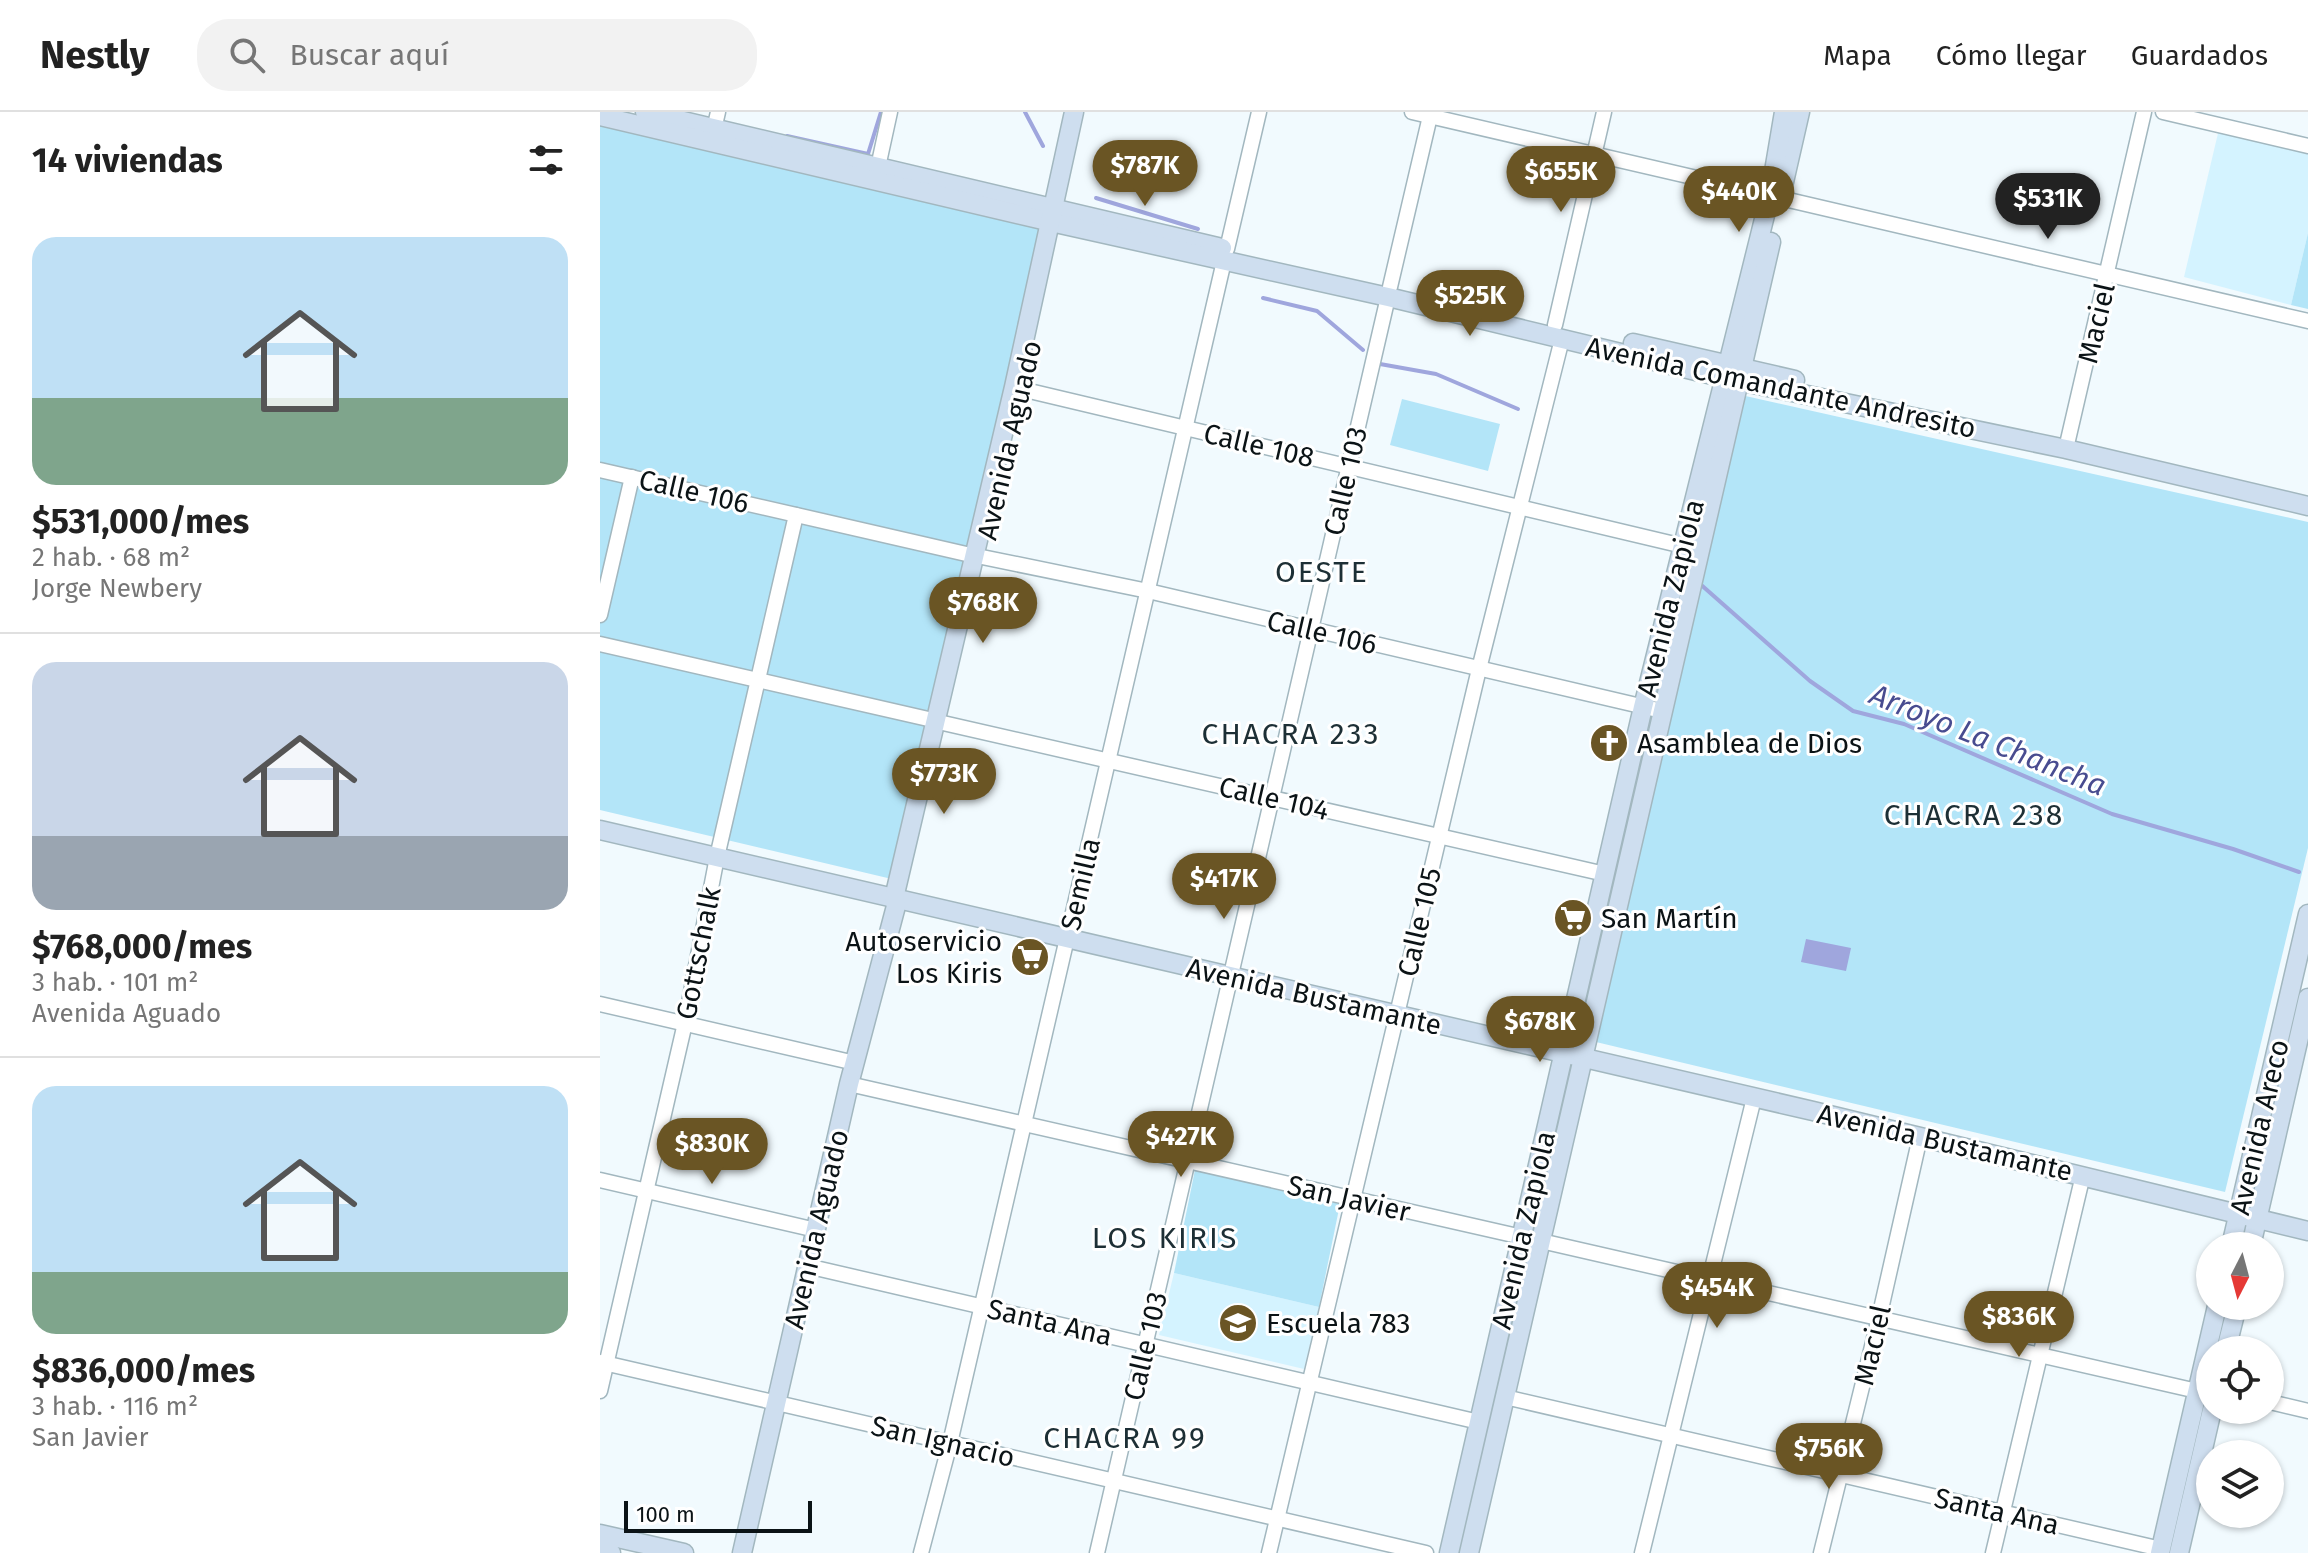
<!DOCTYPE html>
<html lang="es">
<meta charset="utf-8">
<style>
body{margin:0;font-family:"Fira Sans",sans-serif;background:#f2f2f2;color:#222;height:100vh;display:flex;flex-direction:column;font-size:30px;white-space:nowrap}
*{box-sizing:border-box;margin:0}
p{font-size:26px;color:#767676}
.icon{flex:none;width:44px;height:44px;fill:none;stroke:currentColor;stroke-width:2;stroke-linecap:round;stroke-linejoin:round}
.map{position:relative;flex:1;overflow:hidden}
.side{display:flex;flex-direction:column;background:#fff;width:600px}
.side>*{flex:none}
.needle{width:52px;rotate:186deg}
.fabs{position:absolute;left:1596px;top:1120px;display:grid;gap:16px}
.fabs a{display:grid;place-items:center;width:88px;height:88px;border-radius:50%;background:#fff;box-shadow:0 2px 6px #0004;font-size:40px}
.scale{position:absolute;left:24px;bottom:20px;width:188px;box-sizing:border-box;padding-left:8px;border:4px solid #0b1316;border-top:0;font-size:22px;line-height:28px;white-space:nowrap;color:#0b1316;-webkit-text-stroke:6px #fff;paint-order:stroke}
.price{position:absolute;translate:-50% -68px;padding:0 18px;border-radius:28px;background:#6a5524;color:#fff;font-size:26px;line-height:52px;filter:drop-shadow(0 2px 4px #0008)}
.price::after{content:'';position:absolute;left:50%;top:48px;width:24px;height:18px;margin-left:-12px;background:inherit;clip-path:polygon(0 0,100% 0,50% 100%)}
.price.current{background:#222;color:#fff}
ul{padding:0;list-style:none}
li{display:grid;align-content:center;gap:16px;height:424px;padding:0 32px}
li+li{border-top:2px solid #e0e0e0}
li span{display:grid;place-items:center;height:248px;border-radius:24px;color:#555}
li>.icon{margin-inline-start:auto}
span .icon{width:144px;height:144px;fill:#fffc;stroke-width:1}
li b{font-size:34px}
h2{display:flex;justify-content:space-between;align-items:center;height:96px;padding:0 32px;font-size:34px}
header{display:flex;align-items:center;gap:48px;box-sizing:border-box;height:112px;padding:0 40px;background:#fff;border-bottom:2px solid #e0e0e0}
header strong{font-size:38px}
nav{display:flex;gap:44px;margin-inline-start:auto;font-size:28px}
.search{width:560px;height:72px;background:#f2f2f2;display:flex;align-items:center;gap:20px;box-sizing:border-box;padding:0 28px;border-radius:32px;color:#767676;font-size:30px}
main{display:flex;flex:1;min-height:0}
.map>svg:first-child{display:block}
</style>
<header>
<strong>Nestly</strong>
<div class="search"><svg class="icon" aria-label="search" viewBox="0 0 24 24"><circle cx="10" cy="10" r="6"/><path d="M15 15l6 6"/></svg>Buscar aquí</div>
<nav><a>Mapa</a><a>Cómo llegar</a><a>Guardados</a></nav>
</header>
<main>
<section class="side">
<h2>14 viviendas<svg class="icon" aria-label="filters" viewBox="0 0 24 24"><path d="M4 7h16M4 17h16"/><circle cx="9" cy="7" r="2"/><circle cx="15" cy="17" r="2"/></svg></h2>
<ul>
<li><span style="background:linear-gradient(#bfe0f5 65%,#7fa58c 0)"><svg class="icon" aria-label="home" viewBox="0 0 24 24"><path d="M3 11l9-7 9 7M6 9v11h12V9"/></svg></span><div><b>$531,000/mes</b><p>2 hab. · 68 m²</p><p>Jorge Newbery</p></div></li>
<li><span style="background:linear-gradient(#c9d6e8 70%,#9aa5b1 0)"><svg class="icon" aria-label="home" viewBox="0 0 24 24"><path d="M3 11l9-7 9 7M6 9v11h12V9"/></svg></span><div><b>$768,000/mes</b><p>3 hab. · 101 m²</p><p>Avenida Aguado</p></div></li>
<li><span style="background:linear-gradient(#bfe0f5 75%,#7fa58c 0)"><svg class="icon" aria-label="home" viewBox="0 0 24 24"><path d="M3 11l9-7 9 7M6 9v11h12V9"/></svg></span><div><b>$836,000/mes</b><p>3 hab. · 116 m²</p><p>San Javier</p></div></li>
</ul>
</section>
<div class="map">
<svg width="1708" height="1441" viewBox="0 0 1708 1441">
<rect width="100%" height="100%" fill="#f1fafe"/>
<g fill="#d4f3ff">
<polygon points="1619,17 1708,40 1708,121 1691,193 1584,165"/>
<polygon points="574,1161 719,1195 704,1257 559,1223"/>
</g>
<g fill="#b3e5f8">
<polygon points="0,8 448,114 296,768 0,698"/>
<polygon points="1708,121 1708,197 1691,193"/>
<polygon points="1141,283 1708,410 1708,736 1625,1080 996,930"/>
<polygon points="802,287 900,312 888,359 790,333"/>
<polygon points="595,1058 740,1092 719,1195 574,1161"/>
</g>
<polygon fill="#9fa6dd" points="1206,827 1251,836 1246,859 1201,850"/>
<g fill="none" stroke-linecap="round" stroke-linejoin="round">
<g stroke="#9fa6dd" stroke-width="4">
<polyline points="425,0 443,34"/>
<polyline points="187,24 268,42 281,0"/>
<polyline points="496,86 598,117"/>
<polyline points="663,186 717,199 763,238"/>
<polyline points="780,252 836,262 918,297"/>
<polyline points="1099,471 1210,569 1253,599 1304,612 1512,702 1633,737 1699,760"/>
</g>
<defs>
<g id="street">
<polyline points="812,0 1170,83"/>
<polyline points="1563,0 1708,34"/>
<polyline points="112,26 118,0"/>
<polyline points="278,55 290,0"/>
<polyline points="1180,86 1708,209"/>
<polyline points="627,137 659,0"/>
<polyline points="790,175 831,0"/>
<polyline points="955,213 1004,0"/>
<polyline points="421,277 1083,434"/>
<polyline points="1468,328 1544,0"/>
<polyline points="0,358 375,444"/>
<polyline points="382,445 548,479 1062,599"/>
<polyline points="0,503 32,365"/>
<polyline points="0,532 337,609"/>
<polyline points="343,611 1005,762"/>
<polyline points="0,892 255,951"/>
<polyline points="249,972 922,1125"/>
<polyline points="0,1068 216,1118"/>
<polyline points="941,1129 1597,1279"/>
<polyline points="207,1154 879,1310"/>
<polyline points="0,1250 826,1441"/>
<polyline points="0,1279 85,911 117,745 196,403"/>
<polyline points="905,1285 1561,1437"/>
<polyline points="1670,1290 1708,1299"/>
<polyline points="321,1441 350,1331 624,149"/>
<polyline points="497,1441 788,185"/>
<polyline points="669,1441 879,557 962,227"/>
<polyline points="1042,1441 1154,986"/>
<polyline points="1221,1441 1279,1206 1320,1025"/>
<polyline points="1393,1441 1483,1063"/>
</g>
<g id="secondary">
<polyline points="45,0 622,136"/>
<polyline points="0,4 460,112 788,185 1125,266 1466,337 1708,394"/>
<polyline points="1184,70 1200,0"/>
<polyline points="1033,231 1195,268"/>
<polyline points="0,718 1213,999 1708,1119"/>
<polyline points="1631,1134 1708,802"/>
<polyline points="1651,1134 1708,886"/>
<polyline points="1626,1238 1637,1194"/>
<polyline points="0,1422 84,1441"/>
<polyline points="0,1438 11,1441"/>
<polyline points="142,1441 249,972 296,794 294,786 414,275 474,0"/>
<polyline points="849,1441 1043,595 1170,83 1184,0"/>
<polyline points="869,1441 1171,130"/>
<polyline points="1560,1441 1617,1194"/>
<polyline points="1579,1441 1612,1298"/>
</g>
</defs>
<use href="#street" stroke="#a2b7bf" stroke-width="17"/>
<use href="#secondary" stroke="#a2b7bf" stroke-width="21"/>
<use href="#street" stroke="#fff" stroke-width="14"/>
<use href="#secondary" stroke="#cedeef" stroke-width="18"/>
</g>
<defs>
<symbol id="church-disc" viewBox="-11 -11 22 22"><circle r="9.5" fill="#6a5524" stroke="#fff"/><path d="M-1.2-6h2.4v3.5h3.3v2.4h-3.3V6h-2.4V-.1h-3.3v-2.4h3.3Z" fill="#fff"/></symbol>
<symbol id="supermarket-disc" viewBox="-11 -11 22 22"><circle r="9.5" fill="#6a5524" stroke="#fff"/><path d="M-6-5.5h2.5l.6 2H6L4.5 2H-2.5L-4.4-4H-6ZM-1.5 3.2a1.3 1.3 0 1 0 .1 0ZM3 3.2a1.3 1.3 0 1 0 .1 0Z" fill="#fff"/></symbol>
<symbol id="school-disc" viewBox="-11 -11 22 22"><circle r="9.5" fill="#6a5524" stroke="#fff"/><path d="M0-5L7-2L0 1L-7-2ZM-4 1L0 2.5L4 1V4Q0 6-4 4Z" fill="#fff"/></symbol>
</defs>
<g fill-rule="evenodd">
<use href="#church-disc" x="987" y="609" width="44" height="44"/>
<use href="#supermarket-disc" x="951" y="784" width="44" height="44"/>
<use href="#supermarket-disc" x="408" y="823" width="44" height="44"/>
<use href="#school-disc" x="616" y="1189" width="44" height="44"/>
</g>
<g text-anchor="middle" stroke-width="6" stroke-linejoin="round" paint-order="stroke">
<g font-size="28" fill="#0b1316" stroke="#fff">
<text transform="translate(1496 211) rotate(-77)" y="10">Maciel</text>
<text transform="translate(1181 275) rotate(12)" y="10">Avenida Comandante Andresito</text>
<text transform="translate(409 328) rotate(-77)" y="10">Avenida Aguado</text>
<text transform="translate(659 333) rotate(13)" y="10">Calle 108</text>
<text transform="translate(745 369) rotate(-77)" y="10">Calle 103</text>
<text transform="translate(94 379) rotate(13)" y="10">Calle 106</text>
<text transform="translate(1070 486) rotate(-76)" y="10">Avenida Zapiola</text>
<text transform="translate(722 520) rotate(13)" y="10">Calle 106</text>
<text transform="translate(674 686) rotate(13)" y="10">Calle 104</text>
<text transform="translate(480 772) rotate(-77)" y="10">Semilla</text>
<text transform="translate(819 810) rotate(-77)" y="10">Calle 105</text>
<text transform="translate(98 841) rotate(-79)" y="10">Gottschalk</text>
<text transform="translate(714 884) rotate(13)" y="10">Avenida Bustamante</text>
<text transform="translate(1659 1015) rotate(-77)" y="10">Avenida Areco</text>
<text transform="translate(1345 1030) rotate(13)" y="10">Avenida Bustamante</text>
<text transform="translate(749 1086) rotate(13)" y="10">San Javier</text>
<text transform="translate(216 1117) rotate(-77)" y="10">Avenida Aguado</text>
<text transform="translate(923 1118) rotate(-77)" y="10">Avenida Zapiola</text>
<text transform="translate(450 1210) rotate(13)" y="10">Santa Ana</text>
<text transform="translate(1272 1233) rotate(-77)" y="10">Maciel</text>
<text transform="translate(545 1234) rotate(-77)" y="10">Calle 103</text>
<text transform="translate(343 1329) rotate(13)" y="10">San Ignacio</text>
<text transform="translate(1397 1399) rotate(13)" y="10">Santa Ana</text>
</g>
<g font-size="28" fill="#0b1316" stroke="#fff" text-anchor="start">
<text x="1037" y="641">Asamblea de Dios</text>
<text x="1001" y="816">San Martín</text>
<text x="402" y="839" text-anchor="end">Autoservicio<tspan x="402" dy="32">Los Kiris</tspan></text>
<text x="666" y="1221">Escuela 783</text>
</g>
<g font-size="30" letter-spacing="2" fill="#1d2f35" stroke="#fff">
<text x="722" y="470">OESTE</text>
<text x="691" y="632">CHACRA 233</text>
<text x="1374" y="713">CHACRA 238</text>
<text x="565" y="1136">LOS KIRIS</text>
<text x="525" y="1336">CHACRA 99</text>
</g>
<g font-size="30" font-style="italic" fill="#484c90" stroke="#fff">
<text transform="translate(1388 628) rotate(22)" y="10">Arroyo La Chancha</text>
</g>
</g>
</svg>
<div class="fabs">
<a><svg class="needle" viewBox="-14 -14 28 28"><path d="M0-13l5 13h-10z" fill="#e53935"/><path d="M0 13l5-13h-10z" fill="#767676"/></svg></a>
<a><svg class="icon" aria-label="locate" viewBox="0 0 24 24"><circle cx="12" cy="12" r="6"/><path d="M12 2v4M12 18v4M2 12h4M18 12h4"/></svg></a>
<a><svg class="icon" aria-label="layers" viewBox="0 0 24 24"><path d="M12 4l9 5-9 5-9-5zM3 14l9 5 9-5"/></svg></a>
</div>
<div class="scale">100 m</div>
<b class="price" style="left:545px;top:96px">$787K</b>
<b class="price" style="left:961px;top:102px">$655K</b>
<b class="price" style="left:1139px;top:122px">$440K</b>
<b class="price current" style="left:1448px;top:129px">$531K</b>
<b class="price" style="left:870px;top:226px">$525K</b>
<b class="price" style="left:383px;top:533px">$768K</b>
<b class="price" style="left:344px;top:704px">$773K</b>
<b class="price" style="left:624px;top:809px">$417K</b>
<b class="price" style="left:940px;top:952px">$678K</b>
<b class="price" style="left:581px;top:1067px">$427K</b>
<b class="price" style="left:112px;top:1074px">$830K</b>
<b class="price" style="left:1117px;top:1218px">$454K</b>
<b class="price" style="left:1419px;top:1247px">$836K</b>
<b class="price" style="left:1229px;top:1379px">$756K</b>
</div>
</main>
